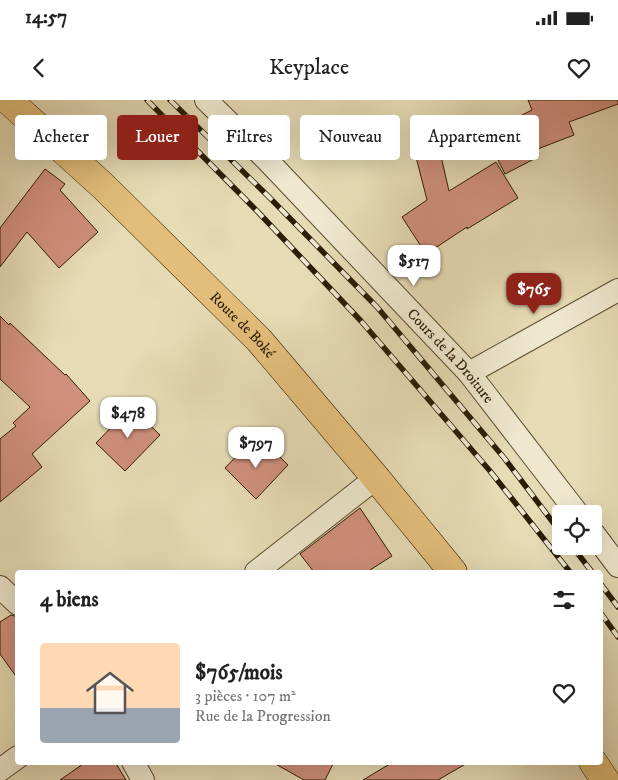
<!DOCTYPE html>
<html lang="fr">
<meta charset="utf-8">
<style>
body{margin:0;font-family:"IM FELL DW Pica",serif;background:#f2f2f2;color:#222;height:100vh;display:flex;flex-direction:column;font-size:19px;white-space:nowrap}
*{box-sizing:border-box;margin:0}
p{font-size:16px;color:#767676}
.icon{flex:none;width:28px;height:28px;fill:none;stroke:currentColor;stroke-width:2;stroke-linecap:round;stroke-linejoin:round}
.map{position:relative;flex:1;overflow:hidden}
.side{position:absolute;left:15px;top:470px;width:588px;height:195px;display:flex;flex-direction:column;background:#fff;border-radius:5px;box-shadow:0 5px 20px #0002}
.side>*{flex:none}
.banner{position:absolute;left:15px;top:15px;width:589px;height:45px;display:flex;gap:10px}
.tools{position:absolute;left:552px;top:405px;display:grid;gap:10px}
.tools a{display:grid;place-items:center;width:50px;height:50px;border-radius:5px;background:#fff;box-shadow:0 5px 20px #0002;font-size:25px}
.price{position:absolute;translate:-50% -42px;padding:0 11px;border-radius:10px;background:#fff;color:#222;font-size:16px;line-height:32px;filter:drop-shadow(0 1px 2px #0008)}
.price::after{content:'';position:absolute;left:50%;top:30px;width:15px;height:11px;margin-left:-8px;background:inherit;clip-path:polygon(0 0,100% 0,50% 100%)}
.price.on{background:#8f2418;color:#fff}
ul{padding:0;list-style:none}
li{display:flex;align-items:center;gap:15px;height:125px;padding:0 25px}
li span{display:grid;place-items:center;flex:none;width:140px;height:100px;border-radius:5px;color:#555}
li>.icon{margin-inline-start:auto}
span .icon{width:60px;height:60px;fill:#fffc;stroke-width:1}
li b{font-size:21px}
h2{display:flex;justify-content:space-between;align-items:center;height:60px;padding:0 25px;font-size:21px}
.tag{padding:0 18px;border-radius:5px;background:#fff;box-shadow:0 5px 20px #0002;font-size:18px;line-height:45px}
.tag.on{background:#8f2418;color:#fff}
.status{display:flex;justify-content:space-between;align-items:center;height:35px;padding:0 25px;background:#fff;direction:ltr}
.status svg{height:14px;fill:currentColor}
header{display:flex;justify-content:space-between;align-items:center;height:65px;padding:0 25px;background:#fff;font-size:22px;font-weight:600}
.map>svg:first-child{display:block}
</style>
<div class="status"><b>14:57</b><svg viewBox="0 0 49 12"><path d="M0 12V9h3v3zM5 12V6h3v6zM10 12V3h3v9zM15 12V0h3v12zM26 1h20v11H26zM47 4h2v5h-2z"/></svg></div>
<header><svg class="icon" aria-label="back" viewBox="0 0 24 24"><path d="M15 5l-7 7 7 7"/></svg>Keyplace<svg class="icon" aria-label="heart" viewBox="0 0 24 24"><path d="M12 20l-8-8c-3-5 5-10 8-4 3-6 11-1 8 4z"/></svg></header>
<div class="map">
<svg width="618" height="680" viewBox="0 0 618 680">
<rect width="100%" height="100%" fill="#e6dbb5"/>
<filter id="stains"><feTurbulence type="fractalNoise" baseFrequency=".004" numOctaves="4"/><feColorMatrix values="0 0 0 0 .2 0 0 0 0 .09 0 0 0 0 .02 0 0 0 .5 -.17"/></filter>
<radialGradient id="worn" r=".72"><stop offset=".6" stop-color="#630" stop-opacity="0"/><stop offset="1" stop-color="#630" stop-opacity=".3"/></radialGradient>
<g fill="#d1907d" stroke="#2d1c04">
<polygon points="528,0 618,0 618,4 569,22 574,35 535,50 538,57 505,74 485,34 532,10"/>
<polygon points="438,43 449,91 496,62 518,98 467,129 467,127 426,154 402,117 427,100 414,49"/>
<polygon points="45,69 65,84 60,90 98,132 59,168 27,132 0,167 0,128"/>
<polygon points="0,216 9,225 10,223 65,275 66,274 90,301 32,354 42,367 0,402 0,339 16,326 13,323 30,307 0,279"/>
<polygon points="131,307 160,335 125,371 96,343"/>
<polygon points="250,342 263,355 271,348 288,365 256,399 225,368"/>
<polygon points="360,408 392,456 367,472 314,472 300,454"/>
<polygon points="11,515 18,517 18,579 0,554 0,522"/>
<polygon points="86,662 115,662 126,680 60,680"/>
<polygon points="272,662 334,662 325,680 304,680"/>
<polygon points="393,662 469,662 438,680 363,680"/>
</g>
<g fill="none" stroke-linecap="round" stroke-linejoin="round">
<defs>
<g id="minor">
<path id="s1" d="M206 0 267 60 469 273 578 414"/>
<polyline points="469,273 618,190"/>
<polyline points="594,434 618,466"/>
<polyline points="256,472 376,378"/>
<polyline points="0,487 18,504"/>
<polyline points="133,662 143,680"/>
<polyline points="0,670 18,657"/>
</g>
<g id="major">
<path id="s2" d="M8 0 103 86 259 240 376 378 453 472"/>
<polyline points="593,662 605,680"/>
</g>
</defs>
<use href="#minor" stroke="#5b4c30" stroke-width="24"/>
<use href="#major" stroke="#2d1c04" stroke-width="29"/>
<use href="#minor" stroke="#efe8cf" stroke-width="22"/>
<use href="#major" stroke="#e3be7a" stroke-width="28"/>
<defs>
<g id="rail">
<polyline points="147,0 258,112 361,221 490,371 570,472"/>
<polyline points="170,0 268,96 377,207 505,359 561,433"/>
<polyline points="572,446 592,472"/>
<polyline points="600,483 618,507"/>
<polyline points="600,512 618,537"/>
</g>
</defs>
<use href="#rail" stroke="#2d1c04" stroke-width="5.5"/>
<use href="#rail" stroke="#efe8cf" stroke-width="4" stroke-dasharray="11" stroke-linecap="butt"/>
</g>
<g text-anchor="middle" stroke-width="4" stroke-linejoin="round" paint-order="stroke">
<g font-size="15" fill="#2d1c04" stroke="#efe8cf">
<text dy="5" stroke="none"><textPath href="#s2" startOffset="325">Route de Boké</textPath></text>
<text dy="5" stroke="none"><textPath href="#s1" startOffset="354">Cours de la Droiture</textPath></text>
</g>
</g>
<rect width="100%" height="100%" filter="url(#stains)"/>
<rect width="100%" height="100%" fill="url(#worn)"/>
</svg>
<div class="tools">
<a><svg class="icon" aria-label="locate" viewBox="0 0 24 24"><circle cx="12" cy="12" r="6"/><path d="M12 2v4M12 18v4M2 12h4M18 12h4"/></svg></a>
</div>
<b class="price" style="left:414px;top:187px">$517</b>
<b class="price on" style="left:534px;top:215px">$765</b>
<b class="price" style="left:128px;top:339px">$478</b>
<b class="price" style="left:256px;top:369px">$797</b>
<div class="banner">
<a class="tag">Acheter</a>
<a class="tag on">Louer</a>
<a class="tag">Filtres</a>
<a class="tag">Nouveau</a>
<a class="tag">Appartement</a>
</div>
<section class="side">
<h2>4 biens<svg class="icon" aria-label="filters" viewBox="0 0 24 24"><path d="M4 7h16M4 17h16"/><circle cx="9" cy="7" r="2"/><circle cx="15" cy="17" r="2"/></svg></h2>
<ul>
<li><span style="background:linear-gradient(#ffd9b3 65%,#9aa5b1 0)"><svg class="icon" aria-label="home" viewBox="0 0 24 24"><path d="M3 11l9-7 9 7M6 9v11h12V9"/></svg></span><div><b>$765/mois</b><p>3 pièces · 107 m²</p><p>Rue de la Progression</p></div><svg class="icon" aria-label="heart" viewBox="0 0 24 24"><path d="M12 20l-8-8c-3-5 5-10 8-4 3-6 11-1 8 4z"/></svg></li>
</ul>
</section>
</div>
